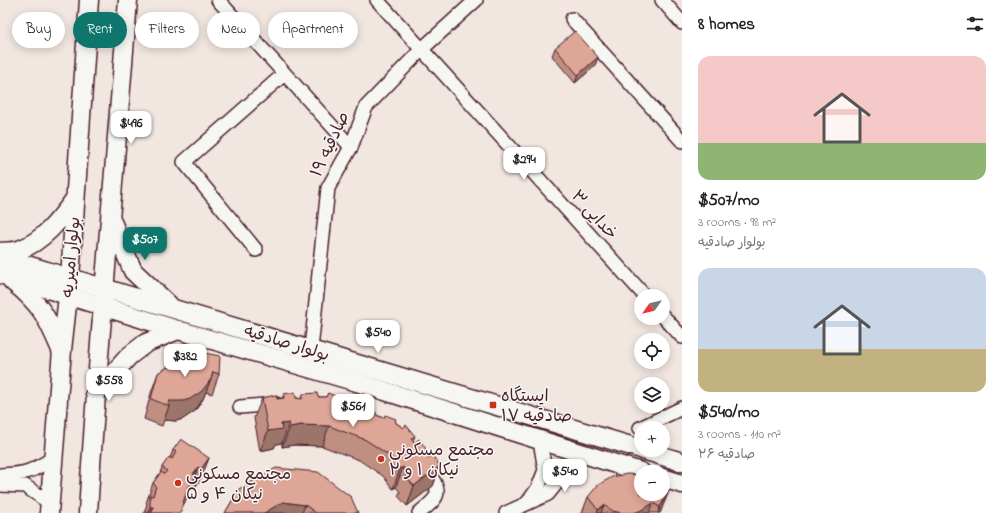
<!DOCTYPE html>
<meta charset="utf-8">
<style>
body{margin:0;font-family:"Indie Flower","Playpen Sans Arabic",sans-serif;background:#f2f2f2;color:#222;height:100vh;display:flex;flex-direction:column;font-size:15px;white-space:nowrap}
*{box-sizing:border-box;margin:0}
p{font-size:13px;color:#767676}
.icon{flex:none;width:22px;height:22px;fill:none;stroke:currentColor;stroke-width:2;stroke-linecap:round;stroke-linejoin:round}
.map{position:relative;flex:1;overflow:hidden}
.panel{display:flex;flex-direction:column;background:#fff;width:320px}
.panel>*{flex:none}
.banner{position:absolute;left:12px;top:12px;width:380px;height:36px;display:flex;gap:8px}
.needle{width:26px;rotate:236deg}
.controls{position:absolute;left:634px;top:289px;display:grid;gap:8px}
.controls a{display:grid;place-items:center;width:36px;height:36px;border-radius:50%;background:#fff;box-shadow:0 2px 10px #0003;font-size:20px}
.price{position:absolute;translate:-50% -34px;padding:0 9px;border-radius:8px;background:#fff;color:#222;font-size:13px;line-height:26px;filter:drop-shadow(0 1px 2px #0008)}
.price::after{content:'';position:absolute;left:50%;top:24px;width:12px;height:9px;margin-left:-6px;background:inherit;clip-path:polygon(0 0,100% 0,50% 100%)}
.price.active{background:#0f766e;color:#fff}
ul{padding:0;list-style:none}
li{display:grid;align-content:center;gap:8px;height:212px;padding:0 16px}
li span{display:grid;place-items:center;height:124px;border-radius:12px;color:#555}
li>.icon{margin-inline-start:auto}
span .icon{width:72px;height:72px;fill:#fffc;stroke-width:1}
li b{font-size:17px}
h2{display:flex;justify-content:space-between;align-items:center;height:48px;padding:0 16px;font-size:17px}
.pill{padding:0 14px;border-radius:18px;background:#fff;box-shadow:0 2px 10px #0003;font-size:14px;line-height:36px}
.pill.active{background:#0f766e;color:#fff}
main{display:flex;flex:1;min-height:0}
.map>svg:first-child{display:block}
</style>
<main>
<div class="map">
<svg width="682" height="513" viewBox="0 0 682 513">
<rect width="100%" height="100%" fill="#f1e6e0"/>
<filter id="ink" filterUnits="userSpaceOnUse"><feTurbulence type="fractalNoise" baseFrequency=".025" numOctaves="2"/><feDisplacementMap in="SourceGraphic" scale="8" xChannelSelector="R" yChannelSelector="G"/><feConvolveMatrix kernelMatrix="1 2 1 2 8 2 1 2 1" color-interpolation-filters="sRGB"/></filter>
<g filter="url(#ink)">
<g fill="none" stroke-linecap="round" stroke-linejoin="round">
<defs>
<g id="minor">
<polyline points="218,0 351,147"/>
<polyline points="377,0 645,296"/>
<polyline points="662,0 682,23"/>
<polyline points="572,19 682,141"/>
<polyline points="256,250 184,162 284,74"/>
<polyline points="663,316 682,337"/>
<polyline points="311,349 328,188 351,147 366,107 422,49 476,0"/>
<polyline points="240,407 276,404"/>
<polyline points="640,428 682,408"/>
<path d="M0 475C25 474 32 472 53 458"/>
<polyline points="0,485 25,486 50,503"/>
<polyline points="528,502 538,488 545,470 540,441"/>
<path d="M419 513C442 495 442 492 425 468"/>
<polyline points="506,513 548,494 580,454"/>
</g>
<g id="secondary">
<polyline points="112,222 133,271 169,305"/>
<path d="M0 252C6 251 13 252 19 250 44 241 60 219 75 199"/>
<polyline points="0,257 641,449"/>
<polyline points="0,274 178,330 350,380 641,472"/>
<path d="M12 281C41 304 47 317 61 350"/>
<polyline points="95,394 129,356 146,343 178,330"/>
<polyline points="643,450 682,462"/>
<polyline points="663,478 682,484"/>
<polyline points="49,513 62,350 70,278 89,0"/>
<path d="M88 513C98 342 115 171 128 0"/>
</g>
</defs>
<use href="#minor" stroke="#4a1f2b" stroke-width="16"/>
<use href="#secondary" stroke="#4a1f2b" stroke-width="21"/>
<use href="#minor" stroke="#f6f6f2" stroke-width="13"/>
<use href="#secondary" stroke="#f6f6f2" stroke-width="18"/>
</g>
<g fill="#bf8f82" stroke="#4a1f2b">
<polygon points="555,48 595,66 575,83 552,56"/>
<polygon points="194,351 219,374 212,394 206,392 203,399 195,411 183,419 176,421 164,420 162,426 144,419 151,393 158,373"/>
<polygon points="328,393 339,402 345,404 360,404 358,409 363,411 376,415 395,422 415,436 413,441 425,452 429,458 440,466 433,486 407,506 398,496 400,492 396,487 393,489 383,476 359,460 322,446 294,445 282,447 282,443 276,444 274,448 260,451 254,418 262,398 277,399 282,398 284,394 301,399 303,394 318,397 326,397"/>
<polygon points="173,450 209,458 201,478 194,489 192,488 189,496 182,506 180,513 144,513 147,504 146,503 153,483 160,473 162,467 170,458"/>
<polygon points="239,489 358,513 225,513"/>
<polygon points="663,494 661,511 660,513 582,513 588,497"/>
</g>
<g fill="#9b746a" stroke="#4a1f2b">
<polygon points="598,57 595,66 575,83 578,75"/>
<polygon points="211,379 203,399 195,411 183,419 176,421 164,420 169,406 169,401"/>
<polygon points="289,423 282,443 276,444 274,448 260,451 268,431 281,424"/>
<polygon points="301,425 329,426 322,446 294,445 282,447 290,427"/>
<polygon points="209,458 201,478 194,489 201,469"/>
<polygon points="440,466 433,486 407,506 414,486"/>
<polygon points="198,467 193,481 196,476 189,496 180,510 193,474"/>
<polygon points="403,467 396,487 393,489 400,469"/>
<polygon points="669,491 661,511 660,513 658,513 660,507"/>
<polygon points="283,502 305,505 302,513 264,513"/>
<polygon points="653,503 649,513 634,513"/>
<polygon points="604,505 601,513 597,513 598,510"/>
<polygon points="150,507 153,507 150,513 147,513"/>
</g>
<g fill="#dea697" stroke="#4a1f2b">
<polygon points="575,31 598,57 578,75 555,48"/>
<polygon points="194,351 220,356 219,374 213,372 211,379 202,391 190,399 183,401 169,401 169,406 151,399 158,373"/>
<polygon points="295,392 296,398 302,399 303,394 317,393 318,397 326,397 328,393 340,398 339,402 345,404 348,398 360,404 358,409 363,411 364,407 376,412 376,415 384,418 385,415 396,419 395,422 403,428 406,425 415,436 411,439 414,443 419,439 426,449 424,451 429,458 432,455 440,466 414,486 405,476 408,474 403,467 400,469 390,456 366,440 329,426 301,425 290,427 289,423 281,424 282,429 268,431 262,398 276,395 277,399 284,398 284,394"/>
<polygon points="181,439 209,458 201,469 198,467 193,474 196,476 187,490 180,513 152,513 153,507 150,507 150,495 153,496 156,486 153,483 161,472 164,474 167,471 162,467 169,457 172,459 176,452 173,450"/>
<polygon points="276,468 318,472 351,497 358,513 316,513 305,505 283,502 264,513 225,513 239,489"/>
<polygon points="627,474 641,475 641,494 663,494 663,486 669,491 660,507 653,503 644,509 634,513 622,513 613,511 604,505 598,510 588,497 598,485 612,477"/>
</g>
</g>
<g fill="#c8321e" stroke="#f6f6f2" stroke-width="1.5">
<rect x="489" y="401" width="8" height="8" rx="2"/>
<circle cx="381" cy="459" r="4"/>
<circle cx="178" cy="483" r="4"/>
</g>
<g text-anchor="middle" stroke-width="3" stroke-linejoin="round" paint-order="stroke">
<g font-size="17" fill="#4a1f2b" stroke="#f6f6f2">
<text transform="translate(329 144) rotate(-65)" y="6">صادقیه ۱۹</text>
<text transform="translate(595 214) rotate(48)" y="6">خدایی ۳</text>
<text transform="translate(70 257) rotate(-85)" y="6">بولوار امیریه</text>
<text transform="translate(287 342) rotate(17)" y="6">بولوار صادقیه</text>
</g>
<g font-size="17" fill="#4a1f2b" stroke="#f6f6f2" text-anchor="start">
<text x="501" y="401">ایستگاه<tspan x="501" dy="20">صادقیه ۱۷</tspan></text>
<text x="389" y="455">مجتمع مسکونی<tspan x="389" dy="20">نیکان ۱ و ۲</tspan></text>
<text x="186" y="479">مجتمع مسکونی<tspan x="186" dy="20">نیکان ۴ و ۵</tspan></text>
</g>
</g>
</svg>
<div class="controls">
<a><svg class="needle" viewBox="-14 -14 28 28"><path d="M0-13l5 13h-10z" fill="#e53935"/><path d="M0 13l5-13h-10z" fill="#767676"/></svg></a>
<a><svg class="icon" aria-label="locate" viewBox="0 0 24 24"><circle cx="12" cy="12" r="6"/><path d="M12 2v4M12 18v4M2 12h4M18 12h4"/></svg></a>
<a><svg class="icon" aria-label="layers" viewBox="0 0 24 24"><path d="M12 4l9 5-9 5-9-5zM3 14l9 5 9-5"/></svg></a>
<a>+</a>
<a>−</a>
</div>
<b class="price" style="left:131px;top:145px">$496</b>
<b class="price" style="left:524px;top:181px">$294</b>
<b class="price active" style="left:145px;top:261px">$507</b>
<b class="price" style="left:378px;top:354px">$540</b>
<b class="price" style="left:185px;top:378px">$382</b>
<b class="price" style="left:109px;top:402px">$558</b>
<b class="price" style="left:353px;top:428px">$561</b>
<b class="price" style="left:565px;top:493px">$540</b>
<div class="banner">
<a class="pill">Buy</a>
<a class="pill active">Rent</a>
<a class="pill">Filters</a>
<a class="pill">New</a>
<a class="pill">Apartment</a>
</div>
</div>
<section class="panel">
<h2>8 homes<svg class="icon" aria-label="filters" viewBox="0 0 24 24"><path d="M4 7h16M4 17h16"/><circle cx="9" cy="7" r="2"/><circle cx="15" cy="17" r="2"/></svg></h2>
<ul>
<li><span style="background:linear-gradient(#f6c9c9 70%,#8fb573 0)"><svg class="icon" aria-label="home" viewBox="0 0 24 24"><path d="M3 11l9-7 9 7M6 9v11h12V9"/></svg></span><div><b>$507/mo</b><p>3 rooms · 98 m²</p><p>بولوار صادقیه</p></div></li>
<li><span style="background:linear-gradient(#c9d6e8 65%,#c2b280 0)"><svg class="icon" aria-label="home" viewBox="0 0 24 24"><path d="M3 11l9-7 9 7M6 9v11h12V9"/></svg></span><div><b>$540/mo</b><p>3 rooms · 110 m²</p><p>صادقیه ۲۶</p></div></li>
</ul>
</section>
</main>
